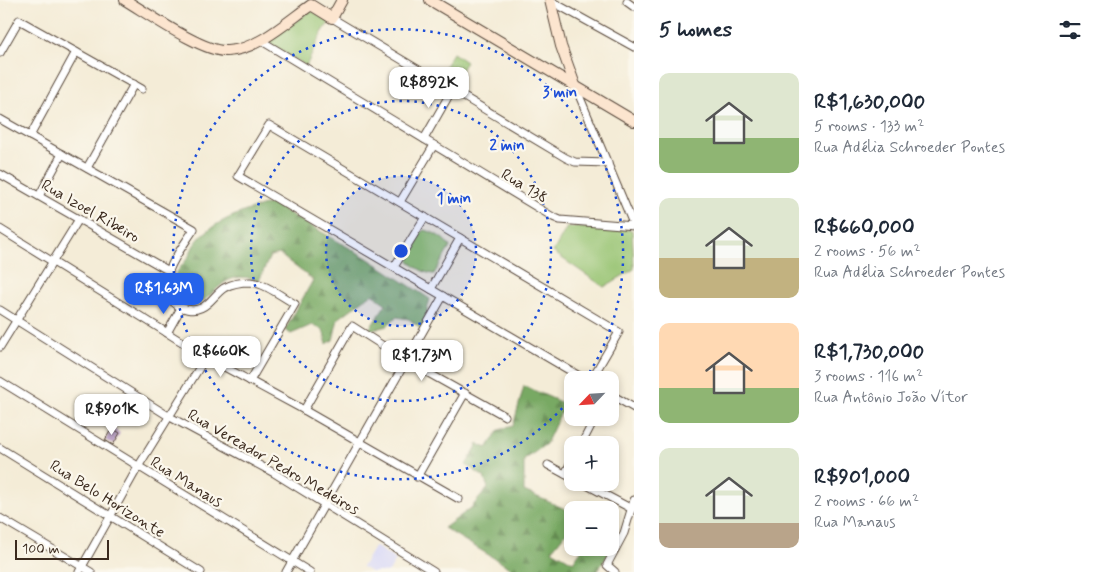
<!DOCTYPE html>
<meta charset="utf-8">
<style>
body{margin:0;font-family:Mynerve,sans-serif;background:#f2f2f3;color:#1f2937;height:100vh;display:flex;flex-direction:column;font-size:19px;white-space:nowrap}
*{box-sizing:border-box;margin:0}
p{font-size:16px;color:#747a83}
.icon{flex:none;width:28px;height:28px;fill:none;stroke:currentColor;stroke-width:2;stroke-linecap:round;stroke-linejoin:round}
.map{position:relative;flex:1;overflow:hidden}
.sheet{display:flex;flex-direction:column;background:#fff;width:475px}
.sheet>*{flex:none}
.needle{width:32px;rotate:245deg}
.controls{position:absolute;left:564px;top:371px;display:grid;gap:10px}
.controls a{display:grid;place-items:center;width:55px;height:55px;border-radius:10px;background:#fff;box-shadow:0 2px 8px #0003;font-size:25px}
.scale{position:absolute;left:15px;bottom:12px;width:94px;box-sizing:border-box;padding-left:5px;border:2px solid #3b2a1e;border-top:0;font-size:14px;line-height:18px;white-space:nowrap;color:#3b2a1e;-webkit-text-stroke:4px #fbf7ec;paint-order:stroke}
.price{position:absolute;translate:-50% -42px;padding:0 11px;border-radius:10px;background:#fff;color:#222;font-size:16px;line-height:32px;filter:drop-shadow(0 1px 2px #0008)}
.price::after{content:'';position:absolute;left:50%;top:30px;width:15px;height:11px;margin-left:-8px;background:inherit;clip-path:polygon(0 0,100% 0,50% 100%)}
.price.on{background:#2563eb;color:#fff}
ul{padding:0;list-style:none}
li{display:flex;align-items:center;gap:15px;height:125px;padding:0 25px}
li span{display:grid;place-items:center;flex:none;width:140px;height:100px;border-radius:10px;color:#555}
li>.icon{margin-inline-start:auto}
span .icon{width:60px;height:60px;fill:#fffc;stroke-width:1}
li b{font-size:21px}
h2{display:flex;justify-content:space-between;align-items:center;height:60px;padding:0 25px;font-size:21px}
main{display:flex;flex:1;min-height:0}
.map>svg:first-child{display:block}
</style>
<main>
<div class="map">
<svg width="634" height="572" viewBox="0 0 634 572">
<defs>
<pattern id="forest-firs" width="22" height="20" patternUnits="userSpaceOnUse" patternTransform="scale(1.25)"><rect width="22" height="20" fill="#78a963"/><path d="M5 1l3.5 6h-7zM16 11l3.5 6h-7z" fill="#648a51"/></pattern>
</defs>
<rect width="100%" height="100%" fill="#fbf7ec"/>
<filter id="ink" filterUnits="userSpaceOnUse"><feTurbulence type="fractalNoise" baseFrequency=".02" numOctaves="2"/><feDisplacementMap in="SourceGraphic" scale="10" xChannelSelector="R" yChannelSelector="G"/><feConvolveMatrix kernelMatrix="1 2 1 2 8 2 1 2 1" color-interpolation-filters="sRGB"/></filter>
<filter id="wash" filterUnits="userSpaceOnUse"><feTurbulence type="fractalNoise" baseFrequency=".0096" numOctaves="4" result="noise"/><feDisplacementMap in="SourceGraphic" scale="20" xChannelSelector="R" yChannelSelector="G"/><feGaussianBlur stdDeviation="1.12" result="paint"/><feColorMatrix in="noise" values="0 0 0 0 0 0 0 0 0 0 0 0 0 0 0 0 0 1.4 0 .05"/><feComposite in="paint" operator="in"/></filter>
<g filter="url(#wash)">
<rect width="100%" height="100%" fill="#f4ecd7"/>
<polygon fill="#d7d7f8" points="375,546 396,560 389,572 371,572 362,567"/>
<g fill="#96c371" stroke="#687648">
<path d="M311 10 330 22C317 37 316 48 306 66L267 42Z"/>
<polygon points="453,53 466,62 452,84 439,76"/>
<polygon points="567,227 632,230 634,269 604,287 553,252"/>
<path d="M424 230C432 231 446 239 450 247L434 274C425 274 411 265 407 258L420 233Z"/>
</g>
<g fill="url(#forest-firs)" stroke="#5a6a40">
<path d="M271 203 367 258 430 299 422 330 409 319 396 317 387 326 368 331 386 304 372 294 338 319 333 340 327 344 323 330 312 325 291 334 285 330 313 280 279 254 270 256 259 281C220 266 217 301 191 306L175 296C170 278 176 273 187 259 190 255 191 250 194 245 210 221 245 211 271 203Z"/>
<polygon points="524,386 565,404 546,444 524,460 524,491 572,512 572,525 552,550 573,562 583,548 610,548 610,538 616,542 597,572 517,572 444,528 471,508 488,488 484,477 466,465 478,444 487,448 499,430 513,426"/>
</g>
<g id="blocks">
<polygon fill="#b99dc6" points="112,428 120,433 113,445 105,440"/>
</g>
</g>
<g filter="url(#ink)">
<use href="#blocks" fill-opacity="0" stroke="#57473a" stroke-width="1"/>
<g fill="none" stroke-linecap="round" stroke-linejoin="round">
<defs>
<g id="street">
<polyline points="549,0 634,47"/>
<polyline points="627,2 634,7"/>
<polyline points="332,18 566,158 575,162 608,163"/>
<polyline points="260,40 553,217 560,220 634,226"/>
<polyline points="0,53 19,20 142,89"/>
<polyline points="576,88 634,226"/>
<path d="M0 119 194 229C183 247 157 276 170 298 178 310 196 314 207 304 213 299 218 292 224 288 231 284 242 282 250 282 265 283 282 297 295 304L250 381"/>
<polyline points="30,136 76,52"/>
<polyline points="424,139 452,90"/>
<polyline points="87,168 134,84"/>
<polyline points="0,174 169,271"/>
<polyline points="39,196 62,154"/>
<polyline points="400,202 434,145"/>
<polyline points="0,229 206,357 304,410 459,499"/>
<polyline points="394,267 425,217"/>
<polyline points="431,289 460,238"/>
<polyline points="0,310 170,417 274,473 434,572"/>
<polyline points="167,333 181,308"/>
<polyline points="0,347 79,219"/>
<polyline points="586,380 238,176 269,125 619,332 591,380"/>
<polyline points="0,381 310,572"/>
<polyline points="610,394 634,408"/>
<polyline points="304,410 352,326 407,361 505,416"/>
<polyline points="581,445 595,418"/>
<polyline points="0,448 201,572"/>
<polyline points="548,465 572,478"/>
<polyline points="565,474 572,460"/>
<polyline points="417,477 465,393"/>
<polyline points="581,482 632,509"/>
<polyline points="0,518 91,572"/>
<polyline points="79,572 138,467 206,357"/>
<polyline points="286,572 443,296"/>
<polyline points="615,572 607,565 624,533 634,500"/>
</g>
<g id="secondary">
<path d="M125 0C147 13 204 53 227 51 257 50 287 22 311 5L332 18 342 0"/>
<polyline points="430,0 634,121"/>
<polyline points="550,0 561,46 576,88"/>
</g>
</defs>
<use href="#street" stroke="#57473a" stroke-width="9"/>
<use href="#secondary" stroke="#57473a" stroke-width="12"/>
<use href="#street" stroke="#fff" stroke-width="7"/>
<use href="#secondary" stroke="#fce5cf" stroke-width="10"/>
</g>
</g>
<circle cx="401" cy="251" r="75" fill="#1d4ed8" fill-opacity=".12"/>
<g fill="none" stroke="#1d4ed8" stroke-width="2.5" stroke-dasharray="2.5 5">
<circle cx="401" cy="251" r="75"/>
<circle cx="401" cy="251" r="150"/>
<path d="M572 397A225 225 0 1 1 586 378"/>
</g>
<g text-anchor="middle" stroke-width="4.5" stroke-linejoin="round" paint-order="stroke">
<g font-size="16" fill="#3b2a1e" stroke="#fbf7ec">
<text transform="translate(525 185) rotate(31)" y="6">Rua 138</text>
<text transform="translate(91 210) rotate(30)" y="6">Rua Izoel Ribeiro</text>
<text transform="translate(274 461) rotate(30)" y="6">Rua Vereador Pedro Medeiros</text>
<text transform="translate(187 481) rotate(32)" y="6">Rua Manaus</text>
<text transform="translate(108 498) rotate(32)" y="6">Rua Belo Horizonte</text>
</g>
</g>
<circle cx="401" cy="251" r="8" fill="#1d4ed8" stroke="#fbf7ec" stroke-width="2.5"/>
<g font-size="15" text-anchor="middle" font-weight="bold" fill="#1d4ed8" stroke="#fbf7ec" stroke-width="4.5" stroke-linejoin="round" paint-order="stroke">
<text x="560" y="97">3 min</text>
<text x="507" y="150">2 min</text>
<text x="454" y="203">1 min</text>
</g>
</svg>
<div class="controls">
<a><svg class="needle" viewBox="-14 -14 28 28"><path d="M0-13l5 13h-10z" fill="#e53935"/><path d="M0 13l5-13h-10z" fill="#747a83"/></svg></a>
<a>+</a>
<a>−</a>
</div>
<div class="scale">100 m</div>
<b class="price" style="left:429px;top:109px">R$892K</b>
<b class="price on" style="left:164px;top:315px">R$1.63M</b>
<b class="price" style="left:221px;top:378px">R$660K</b>
<b class="price" style="left:422px;top:382px">R$1.73M</b>
<b class="price" style="left:112px;top:436px">R$901K</b>
</div>
<section class="sheet">
<h2>5 homes<svg class="icon" aria-label="filters" viewBox="0 0 24 24"><path d="M4 7h16M4 17h16"/><circle cx="9" cy="7" r="2"/><circle cx="15" cy="17" r="2"/></svg></h2>
<ul>
<li><span style="background:linear-gradient(#dfe7d0 65%,#8fb573 0)"><svg class="icon" aria-label="home" viewBox="0 0 24 24"><path d="M3 11l9-7 9 7M6 9v11h12V9"/></svg></span><div><b>R$1,630,000</b><p>5 rooms · 133 m²</p><p>Rua Adélia Schroeder Pontes</p></div></li>
<li><span style="background:linear-gradient(#dfe7d0 60%,#c2b280 0)"><svg class="icon" aria-label="home" viewBox="0 0 24 24"><path d="M3 11l9-7 9 7M6 9v11h12V9"/></svg></span><div><b>R$660,000</b><p>2 rooms · 56 m²</p><p>Rua Adélia Schroeder Pontes</p></div></li>
<li><span style="background:linear-gradient(#ffd9b3 65%,#8fb573 0)"><svg class="icon" aria-label="home" viewBox="0 0 24 24"><path d="M3 11l9-7 9 7M6 9v11h12V9"/></svg></span><div><b>R$1,730,000</b><p>3 rooms · 116 m²</p><p>Rua Antônio João Vítor</p></div></li>
<li><span style="background:linear-gradient(#dfe7d0 75%,#b9a48a 0)"><svg class="icon" aria-label="home" viewBox="0 0 24 24"><path d="M3 11l9-7 9 7M6 9v11h12V9"/></svg></span><div><b>R$901,000</b><p>2 rooms · 66 m²</p><p>Rua Manaus</p></div></li>
</ul>
</section>
</main>
